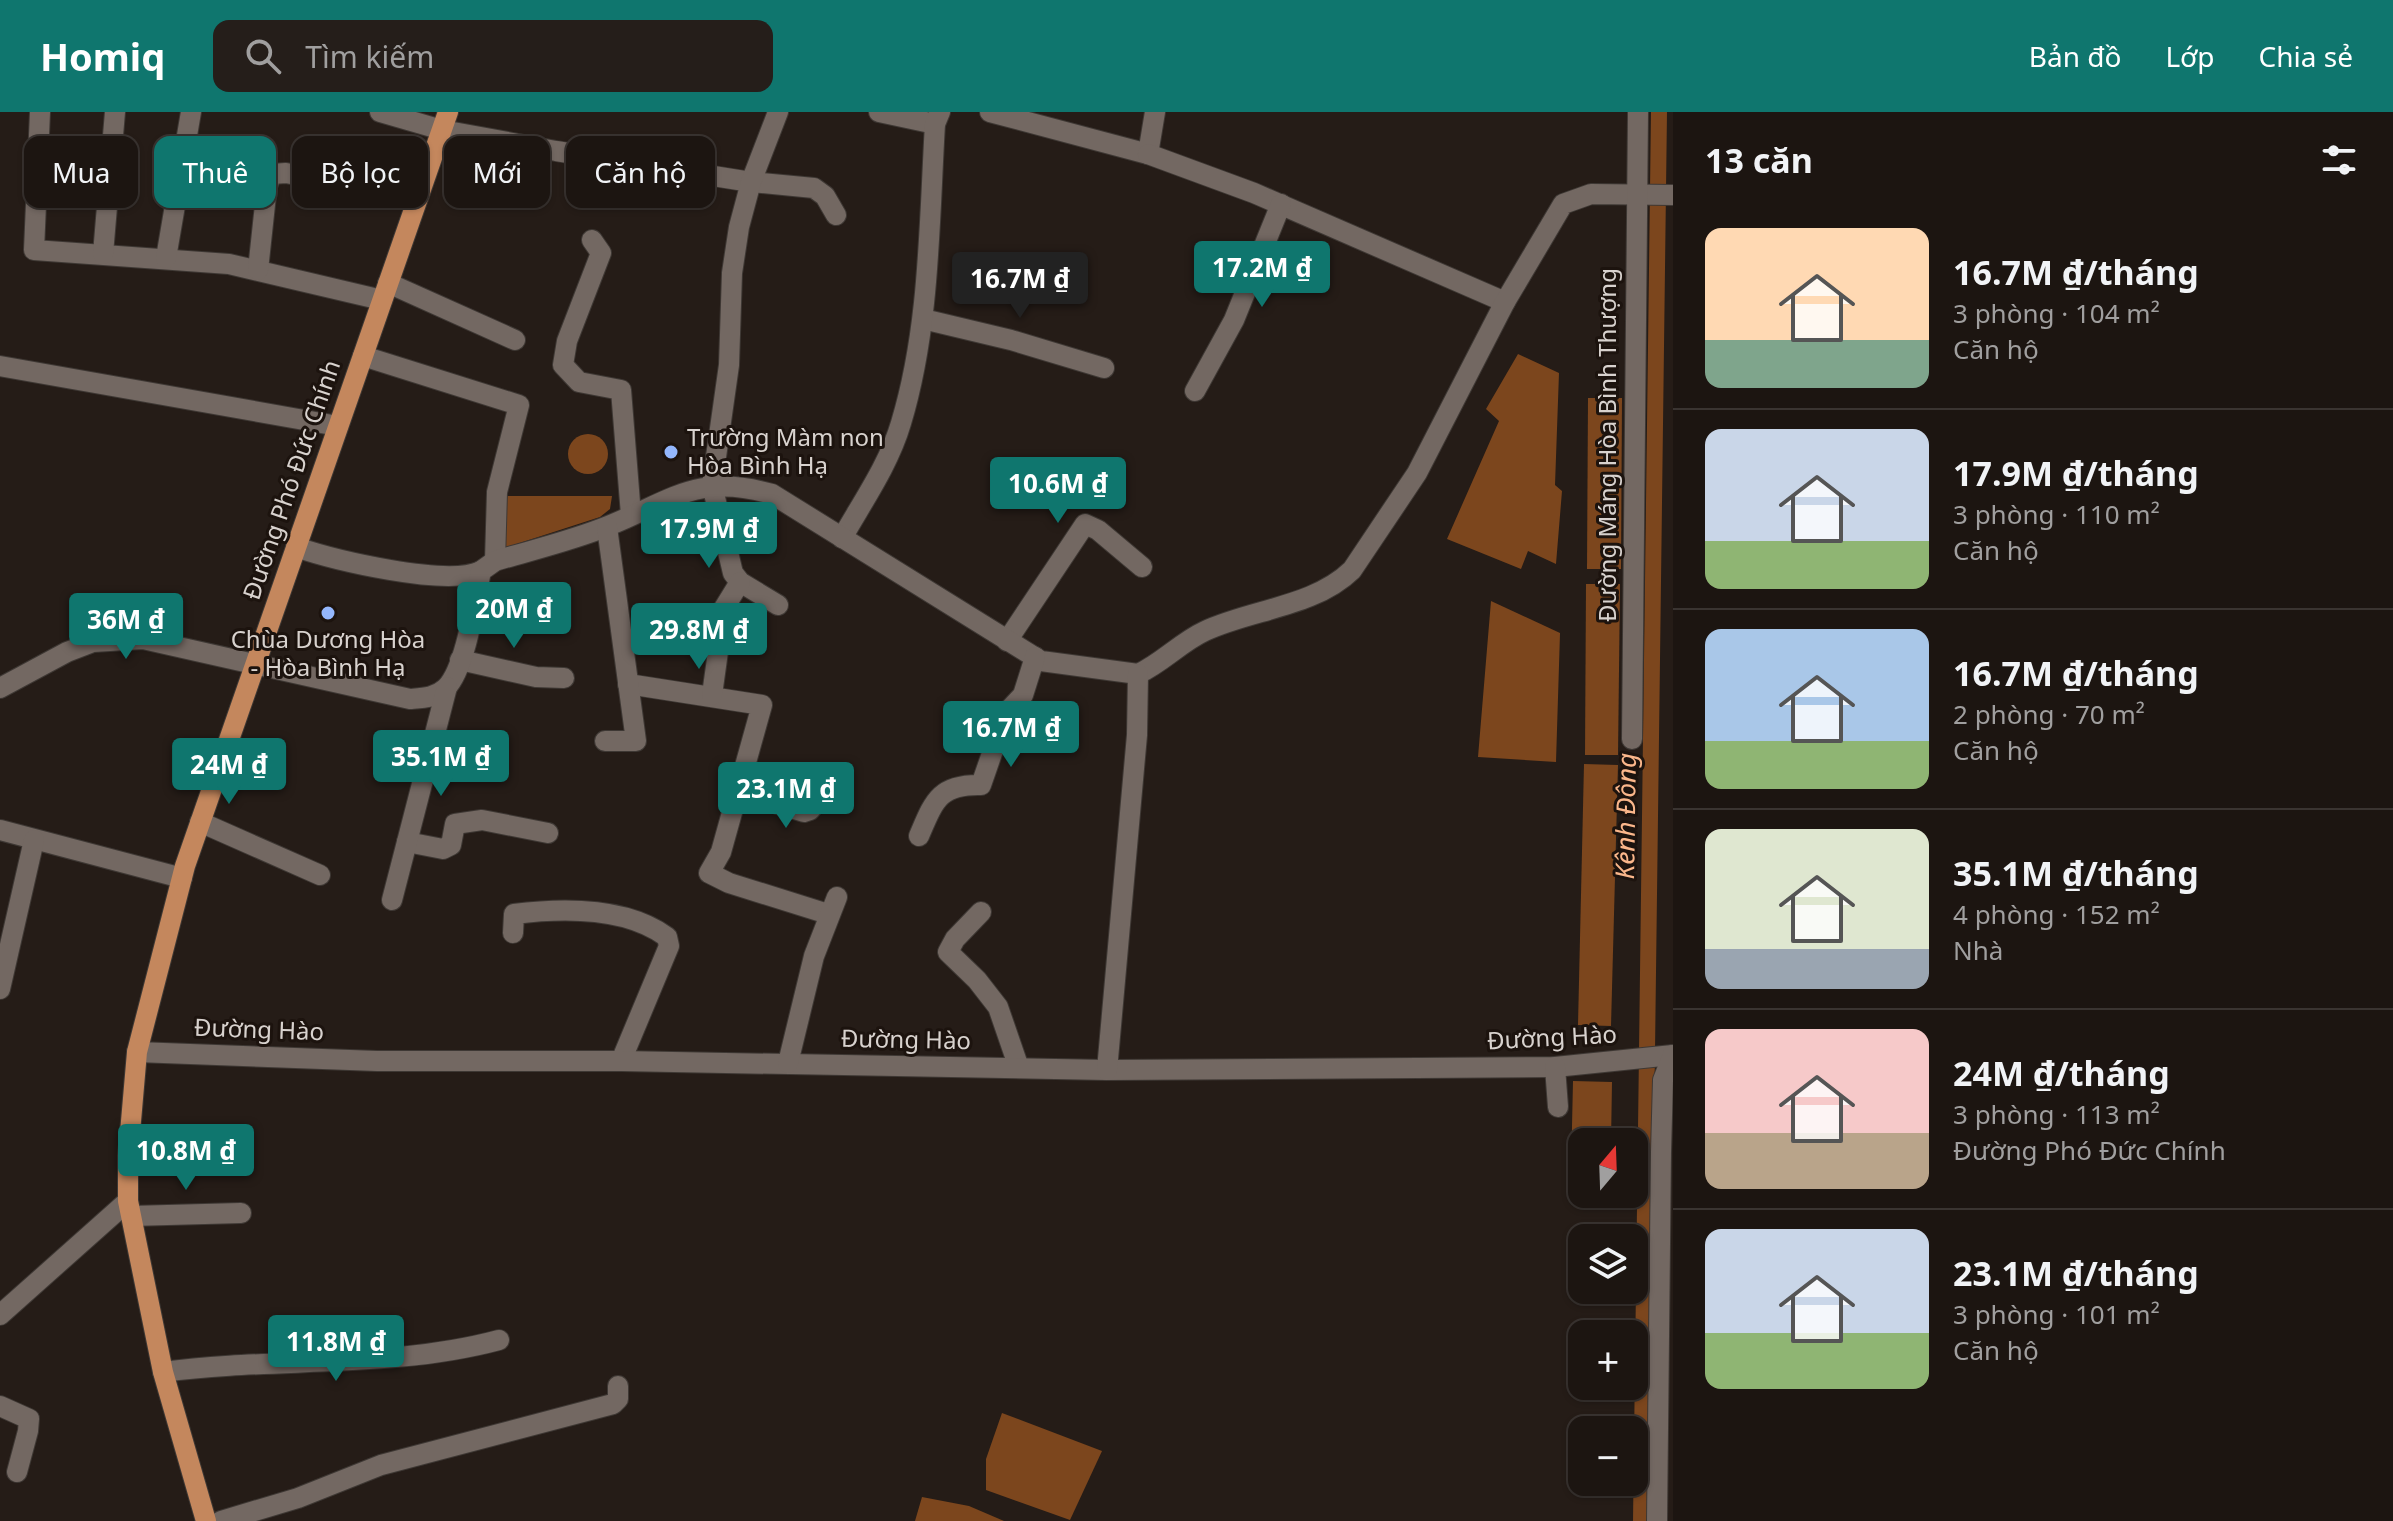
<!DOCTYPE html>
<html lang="vi">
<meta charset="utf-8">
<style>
body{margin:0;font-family:"Noto Sans",sans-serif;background:#251e1a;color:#f1f3f6;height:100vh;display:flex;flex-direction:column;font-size:30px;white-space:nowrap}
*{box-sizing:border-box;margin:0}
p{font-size:26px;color:#a09f9f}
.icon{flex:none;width:44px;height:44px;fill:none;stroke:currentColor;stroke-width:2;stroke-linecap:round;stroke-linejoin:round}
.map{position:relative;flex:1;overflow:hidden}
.panel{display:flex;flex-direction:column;background:#1c1511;width:720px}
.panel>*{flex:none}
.top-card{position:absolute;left:24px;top:24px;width:760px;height:72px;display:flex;gap:16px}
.needle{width:52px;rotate:19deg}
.fabs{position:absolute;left:1568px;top:1016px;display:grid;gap:16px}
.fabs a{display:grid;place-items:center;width:80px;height:80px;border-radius:16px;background:#1c1511;box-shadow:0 2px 6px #0004,0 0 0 2px #3a3431;font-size:40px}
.price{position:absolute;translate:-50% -68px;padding:0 18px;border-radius:8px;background:#0f766e;color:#fff;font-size:26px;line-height:52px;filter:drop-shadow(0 2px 4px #0008)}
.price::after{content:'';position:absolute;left:50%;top:48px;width:24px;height:18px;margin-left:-12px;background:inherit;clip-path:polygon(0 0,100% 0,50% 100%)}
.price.on{background:#222;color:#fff}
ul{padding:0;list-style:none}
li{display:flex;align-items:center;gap:24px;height:200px;padding:0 32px}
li+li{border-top:2px solid #3a3431}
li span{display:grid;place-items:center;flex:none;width:224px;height:160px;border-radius:16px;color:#555}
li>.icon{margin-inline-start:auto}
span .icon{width:96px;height:96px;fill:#fffc;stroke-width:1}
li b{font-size:34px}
h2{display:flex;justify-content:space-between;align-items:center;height:96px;padding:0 32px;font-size:34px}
.pill{padding:0 28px;border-radius:16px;background:#1c1511;box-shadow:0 2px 6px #0004,0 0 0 2px #3a3431;font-size:28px;line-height:72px}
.pill.on{background:#0f766e;color:#fff}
header{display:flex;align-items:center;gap:48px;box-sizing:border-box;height:112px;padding:0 40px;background:#0f766e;color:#fff}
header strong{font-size:38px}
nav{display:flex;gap:44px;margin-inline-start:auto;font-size:28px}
.search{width:560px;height:72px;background:#251e1a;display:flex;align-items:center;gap:20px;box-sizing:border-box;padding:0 28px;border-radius:16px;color:#a09f9f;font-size:30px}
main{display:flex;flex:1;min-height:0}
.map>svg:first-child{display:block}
</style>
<header>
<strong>Homiq</strong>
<div class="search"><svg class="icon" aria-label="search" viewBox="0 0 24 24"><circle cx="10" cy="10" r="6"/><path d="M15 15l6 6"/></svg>Tìm kiếm</div>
<nav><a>Bản đồ</a><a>Lớp</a><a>Chia sẻ</a></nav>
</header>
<main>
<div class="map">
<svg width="1673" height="1409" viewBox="0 0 1673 1409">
<rect width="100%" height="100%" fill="#251c17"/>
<g fill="#7c461d">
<polygon points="1518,242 1559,261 1555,373 1562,379 1556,452 1528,439 1521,457 1447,427 1499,309 1486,297"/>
<polygon points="1588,286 1622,286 1621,457 1587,457"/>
<circle cx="588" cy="342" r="20"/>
<polygon points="502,384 612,384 610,397 600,405 501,437"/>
<polygon points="1586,472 1620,472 1618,643 1585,643"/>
<polygon points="1491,489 1560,521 1556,650 1478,645"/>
<polygon points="1584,652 1618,653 1611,914 1578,913"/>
<polygon points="1573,969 1612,970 1611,1030 1582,1030 1582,1059 1571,1059"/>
<polygon points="1002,1301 1102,1339 1070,1408 986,1378 986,1347"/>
<polygon points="922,1385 969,1394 1004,1409 915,1409"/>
</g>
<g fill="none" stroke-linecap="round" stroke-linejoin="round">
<polyline stroke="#7c461d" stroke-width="16" points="1641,1409 1659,0"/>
<defs>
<g id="minor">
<polyline points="40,0 34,138 229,152 382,188"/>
<polyline points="380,0 442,18 556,39 751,70 814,76 825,84 836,103"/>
<polyline points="879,0 935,12"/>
<polyline points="990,0 1148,42 1155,0"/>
<polyline points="1148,42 1254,81 1505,190"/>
<polyline points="592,128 601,141 567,229 563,253 579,270 621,278 631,403"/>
<polyline points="103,142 115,0"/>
<polyline points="166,146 191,0"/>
<polyline points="258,158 267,74 272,62 286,61 347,73"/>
<polyline points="388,171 515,228"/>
<polyline points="923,207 1011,228 1104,256"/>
<polyline points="363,244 519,293 497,380 495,449"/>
<polyline points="0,254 338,314"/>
<polyline points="1195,279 1234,208 1281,92"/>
<path d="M842 426C863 389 889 352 901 311 930 215 929 112 935 12L940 0"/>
<path d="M296 435C334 448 446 475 481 459"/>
<polyline points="778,493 740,470 733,461 712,373 729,253 732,161 739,115 751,70 778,0"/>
<polyline points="1007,529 1085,412 1098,418 1142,455"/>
<polyline points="460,548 536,565 564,566"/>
<polyline points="628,572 762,593 721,740 709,761 729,771 828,802"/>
<path d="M0 576 67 540 93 530 143 527 410 587C423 586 435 586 446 576 466 556 475 488 481 459L495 449C532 438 571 429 608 414 673 388 697 361 772 382L1041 549 1138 562C1162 551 1181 530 1205 519 1252 497 1314 495 1352 458L1417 361 1505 190 1563 92 1591 82 1673 83"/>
<polyline points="712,583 724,496 740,470"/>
<polyline points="1632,627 1638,0"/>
<polyline points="605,629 636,629 607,415"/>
<polyline points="738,680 804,700 810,698 817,690"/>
<polyline points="200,710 320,763"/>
<polyline points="0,718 182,766"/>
<path d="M919 724C934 689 939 672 981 673L1006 601 1023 583 1035 545"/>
<polyline points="407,730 443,737 451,733 455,712 482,708 548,721"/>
<polyline points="392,788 447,575"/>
<polyline points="981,800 955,827 948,840 977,868 998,895 1019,956"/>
<path d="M513 821 514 802C562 796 626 795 667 825L669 834 621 949"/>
<polyline points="0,877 34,728"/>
<polyline points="137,940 377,949 621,949 1107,958 1555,955 1673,943"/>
<polyline points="788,951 814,844 837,785"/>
<polyline points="1555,955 1558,995"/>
<polyline points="1107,958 1137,623 1138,562"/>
<polyline points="131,1104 241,1101"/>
<polyline points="0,1203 128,1089"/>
<path d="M163 1260C273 1245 391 1257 499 1228"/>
<polyline points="0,1294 29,1307 28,1319 17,1360"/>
<polyline points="221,1409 298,1386 381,1353 613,1292 618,1287 618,1274"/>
<polyline points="1657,1409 1661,1040 1663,968 1673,943"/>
</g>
<polyline id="major" points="206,1409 163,1260 128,1089 128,1044 137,940 185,754 448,0"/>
</defs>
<use href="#minor" stroke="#3e3834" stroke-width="22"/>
<use href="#major" stroke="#3e3834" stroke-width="22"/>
<use href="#minor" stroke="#736862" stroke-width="20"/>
<use href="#major" stroke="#c4875d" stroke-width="20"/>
</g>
<g fill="#94b7fd" stroke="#1c130e" stroke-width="3">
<circle cx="671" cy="340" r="8"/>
<circle cx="328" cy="501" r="8"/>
</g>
<g text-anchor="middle" stroke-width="6" stroke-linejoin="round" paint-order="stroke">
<g font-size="24" fill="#d8d2ce" stroke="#1c130e" text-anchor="start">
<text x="687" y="334">Trường Màm non<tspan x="687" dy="28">Hòa Bình Hạ</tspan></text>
<text x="328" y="536" text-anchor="middle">Chùa Dương Hòa<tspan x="328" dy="28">- Hòa Bình Hạ</tspan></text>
</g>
<g font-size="24" fill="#d8d2ce" stroke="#1c130e">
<text transform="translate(1608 333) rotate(-90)" y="8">Đường Máng Hòa Bình Thượng</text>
<text transform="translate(292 368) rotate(-71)" y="8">Đường Phó Đức Chính</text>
<text transform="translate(259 918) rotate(2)" y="8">Đường Hào</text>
<text transform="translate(1552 926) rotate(-3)" y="8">Đường Hào</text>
<text transform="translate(906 928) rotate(1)" y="8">Đường Hào</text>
</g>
<g font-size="26" font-style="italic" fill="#fbb78b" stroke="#1c130e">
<text transform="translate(1626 704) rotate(-89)" y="9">Kênh Đông</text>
</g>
</g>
</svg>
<div class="fabs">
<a><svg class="needle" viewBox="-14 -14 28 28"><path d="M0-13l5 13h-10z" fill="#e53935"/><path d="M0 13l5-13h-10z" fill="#a09f9f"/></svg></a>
<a><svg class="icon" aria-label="layers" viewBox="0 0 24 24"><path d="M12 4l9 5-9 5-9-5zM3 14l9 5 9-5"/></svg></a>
<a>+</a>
<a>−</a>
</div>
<b class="price" style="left:1262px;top:197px">17.2M ₫</b>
<b class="price on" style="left:1020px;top:208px">16.7M ₫</b>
<b class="price" style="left:1058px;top:413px">10.6M ₫</b>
<b class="price" style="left:709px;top:458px">17.9M ₫</b>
<b class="price" style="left:514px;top:538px">20M ₫</b>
<b class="price" style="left:126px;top:549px">36M ₫</b>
<b class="price" style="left:699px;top:559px">29.8M ₫</b>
<b class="price" style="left:1011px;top:657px">16.7M ₫</b>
<b class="price" style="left:441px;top:686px">35.1M ₫</b>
<b class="price" style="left:229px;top:694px">24M ₫</b>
<b class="price" style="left:786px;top:718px">23.1M ₫</b>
<b class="price" style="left:186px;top:1080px">10.8M ₫</b>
<b class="price" style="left:336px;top:1271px">11.8M ₫</b>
<div class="top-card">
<a class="pill">Mua</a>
<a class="pill on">Thuê</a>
<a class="pill">Bộ lọc</a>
<a class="pill">Mới</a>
<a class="pill">Căn hộ</a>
</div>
</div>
<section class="panel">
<h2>13 căn<svg class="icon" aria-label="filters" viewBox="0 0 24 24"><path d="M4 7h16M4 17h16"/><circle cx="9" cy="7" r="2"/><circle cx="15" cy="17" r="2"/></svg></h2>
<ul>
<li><span style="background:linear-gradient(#ffd9b3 70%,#7fa58c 0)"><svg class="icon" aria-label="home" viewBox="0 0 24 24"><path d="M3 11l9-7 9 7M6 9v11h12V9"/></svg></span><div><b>16.7M ₫/tháng</b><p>3 phòng · 104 m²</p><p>Căn hộ</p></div></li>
<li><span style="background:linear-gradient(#c9d6e8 70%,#8fb573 0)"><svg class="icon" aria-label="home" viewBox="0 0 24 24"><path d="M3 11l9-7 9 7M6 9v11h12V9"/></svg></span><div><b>17.9M ₫/tháng</b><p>3 phòng · 110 m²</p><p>Căn hộ</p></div></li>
<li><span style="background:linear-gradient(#a9c7e8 70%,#8fb573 0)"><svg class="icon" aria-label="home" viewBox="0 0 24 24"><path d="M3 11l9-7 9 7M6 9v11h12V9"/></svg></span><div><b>16.7M ₫/tháng</b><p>2 phòng · 70 m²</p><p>Căn hộ</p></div></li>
<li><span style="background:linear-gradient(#dfe7d0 75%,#9aa5b1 0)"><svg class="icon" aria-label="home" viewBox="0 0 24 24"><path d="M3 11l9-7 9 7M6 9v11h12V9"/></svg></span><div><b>35.1M ₫/tháng</b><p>4 phòng · 152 m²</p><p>Nhà</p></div></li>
<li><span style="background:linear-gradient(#f6c9c9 65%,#b9a48a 0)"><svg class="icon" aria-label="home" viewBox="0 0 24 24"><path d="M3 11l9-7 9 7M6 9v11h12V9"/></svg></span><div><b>24M ₫/tháng</b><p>3 phòng · 113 m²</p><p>Đường Phó Đức Chính</p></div></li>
<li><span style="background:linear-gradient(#c9d6e8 65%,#8fb573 0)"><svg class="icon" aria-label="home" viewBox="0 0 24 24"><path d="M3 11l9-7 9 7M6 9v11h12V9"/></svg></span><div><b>23.1M ₫/tháng</b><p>3 phòng · 101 m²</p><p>Căn hộ</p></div></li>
</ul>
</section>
</main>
